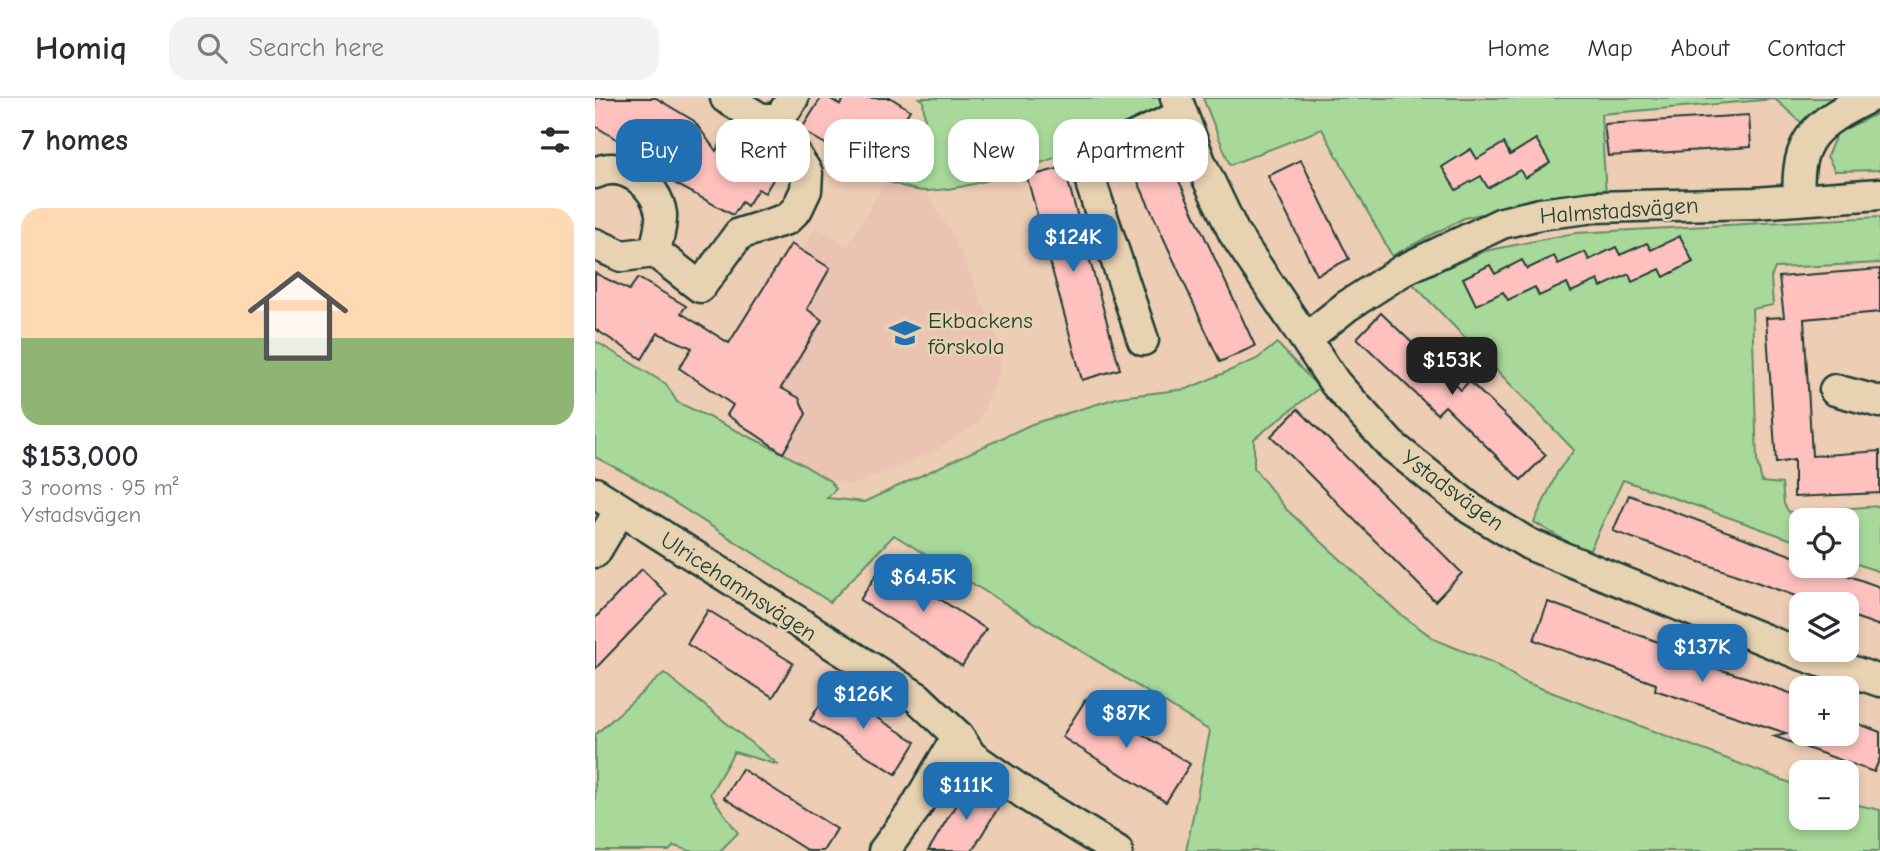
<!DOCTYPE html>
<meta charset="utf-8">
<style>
body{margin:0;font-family:"Comic Neue",sans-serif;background:#f2f2f3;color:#2b2b33;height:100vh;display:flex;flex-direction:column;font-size:26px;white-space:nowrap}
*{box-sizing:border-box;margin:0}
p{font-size:23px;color:#7c7c81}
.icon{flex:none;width:38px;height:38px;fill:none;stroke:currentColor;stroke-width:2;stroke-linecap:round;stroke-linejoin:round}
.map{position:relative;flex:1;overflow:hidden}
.side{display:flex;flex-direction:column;background:#fff;width:595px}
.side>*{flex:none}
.guide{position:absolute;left:21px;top:21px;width:665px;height:63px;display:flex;gap:14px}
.buttons{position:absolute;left:1194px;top:410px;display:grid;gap:14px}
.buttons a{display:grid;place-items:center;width:70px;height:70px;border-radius:14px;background:#fff;box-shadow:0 4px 10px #0003;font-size:35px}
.price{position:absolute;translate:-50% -60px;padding:0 16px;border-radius:14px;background:#1f6fb2;color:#fff;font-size:23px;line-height:46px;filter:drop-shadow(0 2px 4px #0008)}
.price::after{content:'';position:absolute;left:50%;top:42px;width:21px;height:16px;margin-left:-10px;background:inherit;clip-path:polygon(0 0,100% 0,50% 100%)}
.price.current{background:#222;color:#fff}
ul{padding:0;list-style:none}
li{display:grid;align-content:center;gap:14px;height:371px;padding:0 21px}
li span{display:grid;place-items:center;height:217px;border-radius:21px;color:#555}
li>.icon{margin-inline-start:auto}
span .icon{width:126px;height:126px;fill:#fffc;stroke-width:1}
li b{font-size:30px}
h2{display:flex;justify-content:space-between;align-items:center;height:84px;padding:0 21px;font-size:30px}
.tag{padding:0 24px;border-radius:21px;background:#fff;box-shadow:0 4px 10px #0003;font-size:24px;line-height:63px}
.tag.current{background:#1f6fb2;color:#fff}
header{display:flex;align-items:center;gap:42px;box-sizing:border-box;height:98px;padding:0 35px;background:#fff;border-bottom:2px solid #e1e1e2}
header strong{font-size:33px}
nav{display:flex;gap:38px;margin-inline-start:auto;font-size:24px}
.search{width:490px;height:63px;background:#f2f2f3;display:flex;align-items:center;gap:18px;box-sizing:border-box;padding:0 24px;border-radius:21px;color:#7c7c81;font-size:26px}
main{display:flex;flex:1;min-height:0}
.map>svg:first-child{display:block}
</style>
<header>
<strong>Homiq</strong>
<div class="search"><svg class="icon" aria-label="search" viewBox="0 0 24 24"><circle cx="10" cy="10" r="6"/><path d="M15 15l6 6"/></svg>Search here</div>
<nav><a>Home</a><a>Map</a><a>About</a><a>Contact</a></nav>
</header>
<main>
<section class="side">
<h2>7 homes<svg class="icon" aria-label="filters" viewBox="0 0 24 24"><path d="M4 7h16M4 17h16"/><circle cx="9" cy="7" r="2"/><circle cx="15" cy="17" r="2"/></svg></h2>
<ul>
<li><span style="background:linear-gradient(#ffd9b3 60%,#8fb573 0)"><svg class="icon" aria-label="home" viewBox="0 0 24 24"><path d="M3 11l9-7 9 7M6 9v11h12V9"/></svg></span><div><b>$153,000</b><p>3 rooms · 95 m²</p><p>Ystadsvägen</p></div></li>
</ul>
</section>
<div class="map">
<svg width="1285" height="753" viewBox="0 0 1285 753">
<rect width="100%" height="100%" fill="#eecdb5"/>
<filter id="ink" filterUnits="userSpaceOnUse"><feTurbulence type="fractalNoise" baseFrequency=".0143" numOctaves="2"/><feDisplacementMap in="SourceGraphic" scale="14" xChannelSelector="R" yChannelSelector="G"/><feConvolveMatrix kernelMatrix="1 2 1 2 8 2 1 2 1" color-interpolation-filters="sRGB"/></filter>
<g filter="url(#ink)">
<polygon fill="#ebc3b3" points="291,83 331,94 359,139 406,248 406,272 383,326 342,352 258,387 235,383 188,355 211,316 204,300 184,290 227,222 212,211 207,153 221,129 253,147"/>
<g fill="#a8d99a" stroke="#648b67" stroke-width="2">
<path d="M324 0H569L572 8C507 41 406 89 333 93 320 94 304 87 292 83L330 23 328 3Z"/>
<polygon points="608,0 1244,0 1209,27 1180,1 1006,16 1011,98 947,102 869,120 797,158 727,31 635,67"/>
<polygon points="1285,14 1285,72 1240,73 1232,58 1242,35"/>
<polygon points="1285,119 1285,165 1180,170 1176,180 1178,207 1157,211 1162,363 1167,384 1187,386 1189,406 1194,414 1285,408 1285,474 1251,462 1251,422 1206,422 1206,445 1028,382 993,456 939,424 963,373 979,352 817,185 890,153 980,135"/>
<polygon points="0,243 71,286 82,304 188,355 235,383 241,391 232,400 269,404 437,326 525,299 592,291 662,261 682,245 724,290 659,341 659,370 692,412 805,516 841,542 901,566 927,583 1206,689 1206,719 1251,719 1251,704 1285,712 1285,753 591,753 615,633 299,437 235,504 44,382 0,359"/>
<polygon points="69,575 184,667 139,654 115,696 143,735 125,753 95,753 79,748 74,753 0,753 0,637"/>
</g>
<g fill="#fec1be" stroke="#1f3d34" stroke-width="2">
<polygon points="0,0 61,0 99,23 121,53 126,45 132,48 140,35 182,60 186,68 170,95 163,91 152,108 147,104 138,117 79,85 83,79 0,28"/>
<polygon points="226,0 234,0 245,7 250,0 296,0 315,12 295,43 290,40 271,69 206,32"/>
<polygon points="1154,17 1156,49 1013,58 1009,26"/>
<polygon points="941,41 955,65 930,80 925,72 893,90 886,78 861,92 847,69 876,51 882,61 909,45 915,57"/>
<polygon points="573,59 660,248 625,264 539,75"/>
<polygon points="706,62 754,161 722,177 673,78"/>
<polygon points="469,69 525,271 487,282 432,79"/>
<polygon points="1085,138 1098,164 1069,179 1065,171 1037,184 1034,176 1006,189 1003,182 976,194 972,185 944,198 940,189 913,202 908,194 881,207 868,180 895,167 900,176 927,162 932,171 959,158 963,166 990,154 994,162 1021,149 1025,157 1052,145 1056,152"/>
<polygon points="196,146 235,170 212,211 227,222 186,290 204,300 211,316 188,355 132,317 138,307 84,270 97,250 63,235 47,261 0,231 0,175 34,192 43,180 91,208 86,215 134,245"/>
<polygon points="1285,171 1285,214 1209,221 1217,358 1285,353 1285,395 1199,399 1199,362 1181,365 1171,220 1189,219 1184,179"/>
<polygon points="786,215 866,292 874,283 951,357 926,382 850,308 842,316 762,240"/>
<polygon points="703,311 867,475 840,503 676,338"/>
<polygon points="1034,397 1206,461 1206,467 1224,467 1285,489 1285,528 1251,516 1251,506 1223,506 1018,433"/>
<polygon points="289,465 391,531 367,568 265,502"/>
<polygon points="47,471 72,496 0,571 0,520"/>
<polygon points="953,504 1066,545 1083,553 1082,559 1150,579 1206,599 1206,635 1251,635 1251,621 1285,634 1285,660 1279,674 1178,638 1191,635 1060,592 1061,586 939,542"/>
<polygon points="113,512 198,565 178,599 92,546"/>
<polygon points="235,591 321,644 301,676 215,622"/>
<polygon points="491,601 595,666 571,704 467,639"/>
<polygon points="147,671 242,731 228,753 213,753 129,700"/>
<polygon points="374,685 406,705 377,753 333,753"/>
</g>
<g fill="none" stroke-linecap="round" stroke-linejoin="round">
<defs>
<g id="minor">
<polyline points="131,0 166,21 184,21 198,0"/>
<polyline points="581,0 605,64 639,135 740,285 796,347 876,411 934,446 1205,556 1285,583"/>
<path d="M0 75C28 61 62 86 66 116 67 127 62 143 60 154"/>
<path d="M1204 101C1200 40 1221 26 1272 0"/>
<polyline points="0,146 27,158 60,154 105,189 144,136 192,121 202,111 211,92 212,75 188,38 184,21"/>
<polyline points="712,240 752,208 810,171 907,125 945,116 1000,109 1160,105 1285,96"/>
<polyline points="548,242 497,88 496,75 505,55 587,17"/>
<polyline points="1240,292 1285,304"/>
<polyline points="0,395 323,600 363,638 376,658 436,700 522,753"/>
<polyline points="0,454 25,412"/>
<polyline points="289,753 319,712 363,638"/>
</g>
</defs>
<use href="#minor" stroke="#1f3d34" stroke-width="35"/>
<use href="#minor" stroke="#e7d2b1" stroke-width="30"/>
</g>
</g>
<defs>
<symbol id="school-bare" viewBox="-9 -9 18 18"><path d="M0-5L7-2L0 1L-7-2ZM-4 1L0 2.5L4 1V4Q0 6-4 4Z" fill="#1f6fb2" stroke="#e7d2b1" stroke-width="2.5" paint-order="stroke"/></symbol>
</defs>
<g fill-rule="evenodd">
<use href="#school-bare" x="288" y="213" width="44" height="44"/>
</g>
<g text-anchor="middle" stroke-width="5" stroke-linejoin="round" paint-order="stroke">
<g font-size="23" fill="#1f3d34" stroke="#e7d2b1">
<text transform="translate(1024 112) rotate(-4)" y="8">Halmstadsvägen</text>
<text transform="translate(858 392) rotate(36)" y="8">Ystadsvägen</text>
<text transform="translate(144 488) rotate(33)" y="8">Ulricehamnsvägen</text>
</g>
<g font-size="23" fill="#1f3d34" stroke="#e7d2b1" text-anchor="start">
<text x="333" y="230">Ekbackens<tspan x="333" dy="26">förskola</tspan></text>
</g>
</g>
</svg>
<div class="buttons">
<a><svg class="icon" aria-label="locate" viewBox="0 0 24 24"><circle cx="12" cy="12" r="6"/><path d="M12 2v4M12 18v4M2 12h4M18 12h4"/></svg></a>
<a><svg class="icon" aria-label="layers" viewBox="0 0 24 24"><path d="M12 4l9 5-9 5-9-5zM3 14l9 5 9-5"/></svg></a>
<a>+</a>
<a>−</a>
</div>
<b class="price" style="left:478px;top:176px">$124K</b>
<b class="price current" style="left:857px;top:299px">$153K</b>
<b class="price" style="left:328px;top:516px">$64.5K</b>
<b class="price" style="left:1107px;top:586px">$137K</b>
<b class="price" style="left:268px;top:633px">$126K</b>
<b class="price" style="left:531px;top:652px">$87K</b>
<b class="price" style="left:371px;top:724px">$111K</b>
<div class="guide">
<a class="tag current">Buy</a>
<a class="tag">Rent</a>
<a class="tag">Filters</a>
<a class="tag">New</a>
<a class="tag">Apartment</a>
</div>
</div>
</main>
